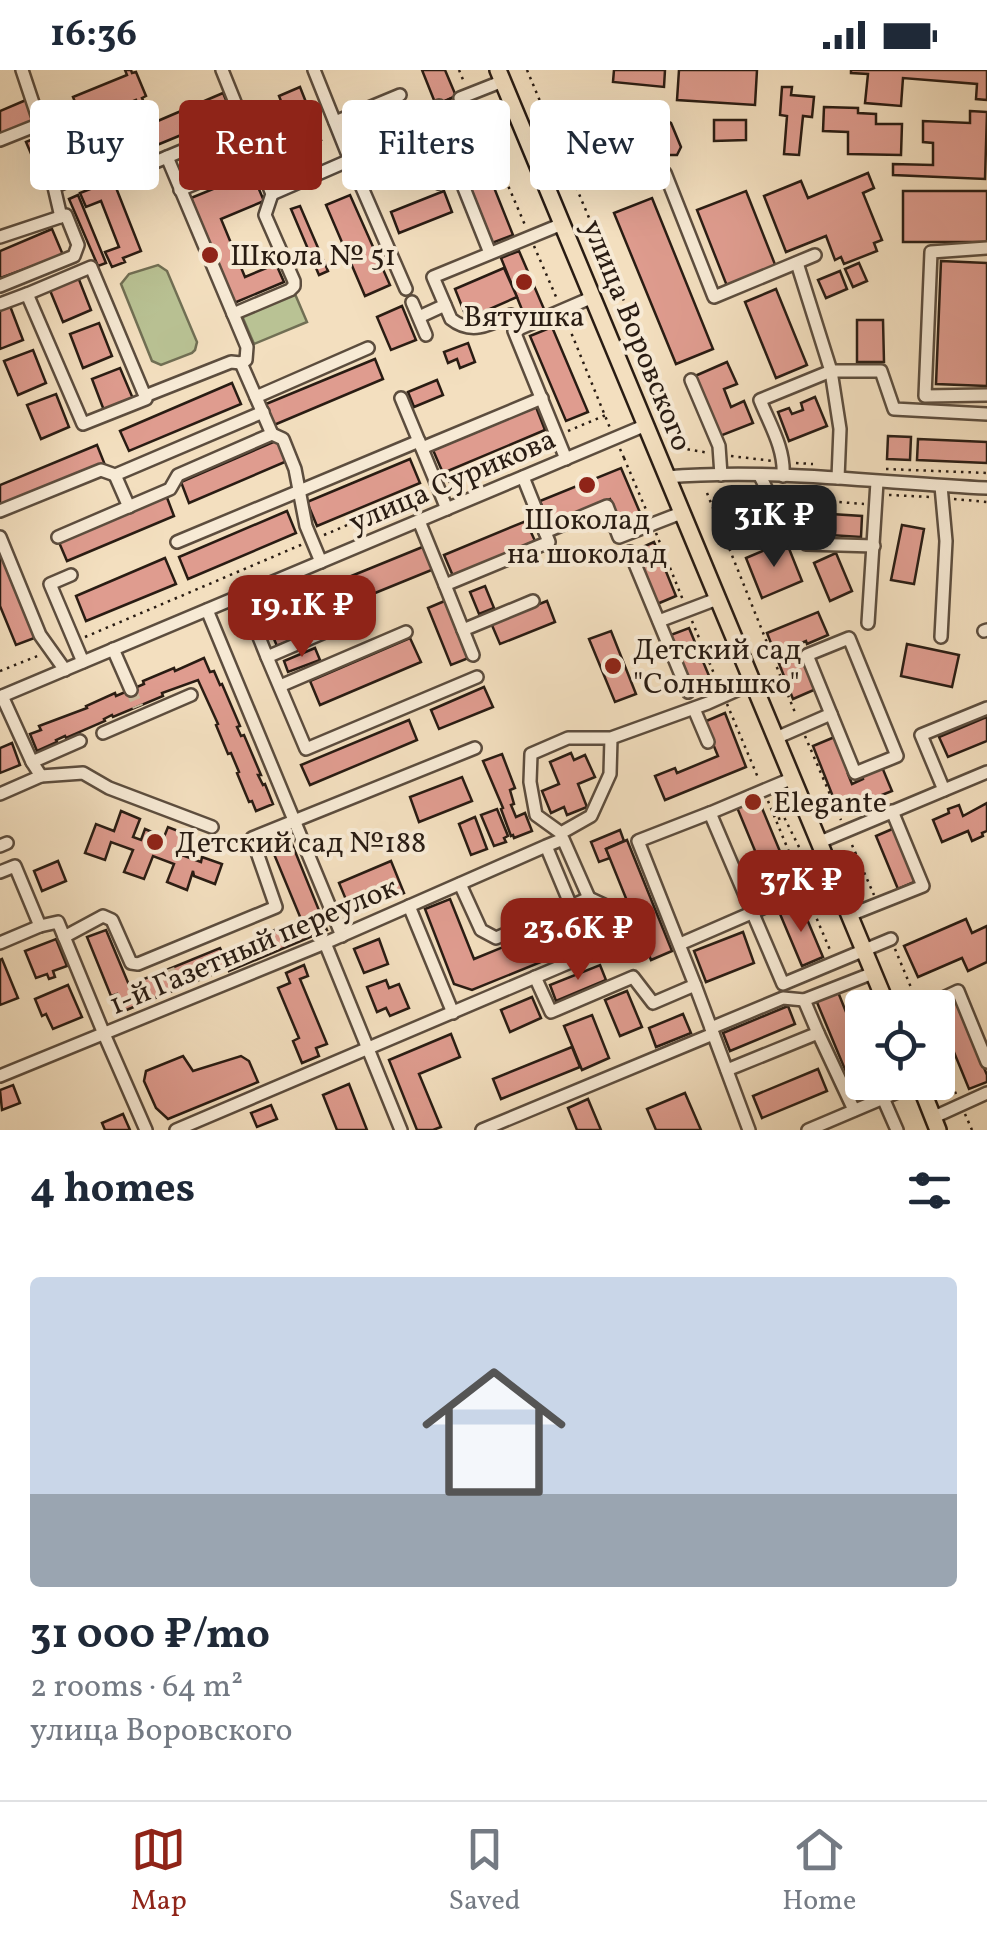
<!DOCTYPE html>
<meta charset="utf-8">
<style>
body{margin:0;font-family:Vollkorn,serif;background:#f6f6f7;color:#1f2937;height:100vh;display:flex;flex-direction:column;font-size:38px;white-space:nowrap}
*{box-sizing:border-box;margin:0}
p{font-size:32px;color:#747a83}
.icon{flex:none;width:55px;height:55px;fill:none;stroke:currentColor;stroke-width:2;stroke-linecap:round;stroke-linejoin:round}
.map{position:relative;height:1060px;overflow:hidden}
.panel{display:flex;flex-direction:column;background:#fff;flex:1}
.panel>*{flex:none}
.guide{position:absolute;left:30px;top:30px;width:928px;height:90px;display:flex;gap:20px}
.fabs{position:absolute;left:845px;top:920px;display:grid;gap:20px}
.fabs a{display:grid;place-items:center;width:110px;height:110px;border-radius:10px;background:#fff;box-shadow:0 10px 40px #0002;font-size:50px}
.price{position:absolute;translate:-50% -85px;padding:0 22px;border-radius:20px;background:#8f2418;color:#fff;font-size:32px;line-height:65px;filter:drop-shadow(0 2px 5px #0008)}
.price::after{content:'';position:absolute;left:50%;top:60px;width:30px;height:22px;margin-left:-15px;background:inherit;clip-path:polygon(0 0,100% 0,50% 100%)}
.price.on{background:#222;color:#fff}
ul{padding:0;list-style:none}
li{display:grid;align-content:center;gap:20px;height:530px;padding:0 30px}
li+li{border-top:2px solid #e0e1e3}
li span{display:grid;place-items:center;height:310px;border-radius:10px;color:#555}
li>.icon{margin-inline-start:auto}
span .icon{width:180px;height:180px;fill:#fffc;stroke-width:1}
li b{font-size:42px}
h2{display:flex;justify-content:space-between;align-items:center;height:120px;padding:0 30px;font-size:42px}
.tag{padding:0 35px;border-radius:10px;background:#fff;box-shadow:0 10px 40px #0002;font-size:35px;line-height:90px}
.tag.on{background:#8f2418;color:#fff}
.status{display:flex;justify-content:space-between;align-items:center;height:70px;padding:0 50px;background:#fff;direction:ltr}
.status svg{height:28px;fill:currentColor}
.tabs{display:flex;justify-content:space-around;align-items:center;height:140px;border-top:2px solid #e0e1e3;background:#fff;font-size:28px;color:#747a83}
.tabs a{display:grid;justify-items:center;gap:5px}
.tabs .on{color:#8f2418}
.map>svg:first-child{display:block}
</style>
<div class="status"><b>16:36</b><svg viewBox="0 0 49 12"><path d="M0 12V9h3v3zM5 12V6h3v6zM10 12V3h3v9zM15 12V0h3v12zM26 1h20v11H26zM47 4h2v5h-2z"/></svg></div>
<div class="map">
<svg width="987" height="1060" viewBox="0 0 987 1060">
<rect width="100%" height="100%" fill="#f3dfbf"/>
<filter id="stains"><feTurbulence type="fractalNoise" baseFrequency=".002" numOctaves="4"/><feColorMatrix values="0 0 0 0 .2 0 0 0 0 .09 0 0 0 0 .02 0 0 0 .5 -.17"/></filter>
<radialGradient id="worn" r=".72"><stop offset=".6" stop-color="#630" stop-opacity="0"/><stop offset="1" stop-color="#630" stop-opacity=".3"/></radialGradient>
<g fill="#b9c294" stroke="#716f54" stroke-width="2.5">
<polygon points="158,195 167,201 197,272 195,280 192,283 161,295 152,291 121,214 129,204"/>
<polygon points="295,224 307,252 254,274 242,246"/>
</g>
<g fill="#df9c8f" stroke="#291c13" stroke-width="2.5">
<polygon points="125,0 131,0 132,3 136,2 146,26 142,28 153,53 223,23 232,44 128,87 119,66 146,55 136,30 83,52 73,27 127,5"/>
<polygon points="422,0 445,0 456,26 436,35"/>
<polygon points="614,0 665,0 664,17 613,12"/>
<polygon points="679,0 757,0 755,35 677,30"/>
<polygon points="851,0 987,0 987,30 976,29 977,14 903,8 901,36 865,33 868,4 851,3"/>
<polygon points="300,17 321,70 300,79 279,26"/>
<polygon points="782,17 792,17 791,25 814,27 812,47 803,46 799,85 784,84 787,46 780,45"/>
<polygon points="459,25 487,93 465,102 458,83 440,91 428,64 447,56 438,34"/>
<polygon points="26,30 35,52 0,67 0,41"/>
<polygon points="408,34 417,55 365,77 357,56"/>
<polygon points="824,37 858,38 858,43 876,44 876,54 902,54 901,85 848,84 848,62 823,61"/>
<polygon points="970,41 987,42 985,109 893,105 893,94 933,95 933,73 923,72 923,51 970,53"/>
<polygon points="659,50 665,50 671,53 681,77 677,85 669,85 662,71 654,65 654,55"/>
<polygon points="714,50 746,50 746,70 714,71"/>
<polygon points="66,61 82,99 70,103 55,66"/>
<polygon points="43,65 52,86 35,93 26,72"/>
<polygon points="252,103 264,131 221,149 245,207 276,194 284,212 234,233 191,128"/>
<polygon points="868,103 874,118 863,123 882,170 874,173 877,181 844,194 841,187 835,190 826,166 786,182 764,126 801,111 808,128"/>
<polygon points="113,110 141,181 123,188 125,192 112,197 105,182 119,177 101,131 86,137 80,123"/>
<polygon points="491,110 513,165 492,173 470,119"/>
<polygon points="444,121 452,142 399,163 391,142"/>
<polygon points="746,121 776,197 727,216 697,140"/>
<rect x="903" y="121" width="84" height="51"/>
<polygon points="78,125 106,193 98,196 69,129"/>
<polygon points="350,125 390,215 365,226 326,135"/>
<polygon points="652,128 713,279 676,294 614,143"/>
<polygon points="300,136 328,201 319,205 291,139"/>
<polygon points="52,159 63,185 0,208 0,181"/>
<polygon points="519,181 544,239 525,247 501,188"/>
<polygon points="941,191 987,193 987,316 936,314"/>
<polygon points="859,193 867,211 853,217 845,199"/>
<polygon points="504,198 517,227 467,249 455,219"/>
<polygon points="840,201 847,219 826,228 818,210"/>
<polygon points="78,207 91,240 63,252 49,218"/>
<polygon points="776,219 807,295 776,308 745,232"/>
<polygon points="10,236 23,270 0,279 0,240"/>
<polygon points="402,236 416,270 391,280 377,247"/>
<polygon points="857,250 883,250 884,292 857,292"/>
<polygon points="99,253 112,286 83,298 70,264"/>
<polygon points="552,257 588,342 566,351 530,266"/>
<polygon points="468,273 475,292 460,298 457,289 448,293 444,282"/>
<polygon points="33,280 46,313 18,325 4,291"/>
<polygon points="375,289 383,309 274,355 266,334"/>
<polygon points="727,292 737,314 724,319 731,337 744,331 753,353 720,366 695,306"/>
<polygon points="120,298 134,331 105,343 92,309"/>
<polygon points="437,310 443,325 414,337 408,322"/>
<polygon points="232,313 241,334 129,381 120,361"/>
<polygon points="56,324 69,357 41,369 27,335"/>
<polygon points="815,327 827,356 789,371 778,342 789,338 792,344 803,340 801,333"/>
<polygon points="536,337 545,360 443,403 433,380"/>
<polygon points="888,366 911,367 910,390 887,389"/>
<polygon points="918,369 987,372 987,393 917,390"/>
<polygon points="278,370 287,391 189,433 181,412"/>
<polygon points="97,375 105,395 0,438 0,415"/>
<polygon points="410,389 420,413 317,456 307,432"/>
<polygon points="621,398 644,452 623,461 610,429 549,453 540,431"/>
<polygon points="166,425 174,446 67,491 58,470"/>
<polygon points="287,441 296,463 188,509 179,487"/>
<polygon points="799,442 862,446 861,467 798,463"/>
<polygon points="526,451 535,471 453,506 444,485"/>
<polygon points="902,455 924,459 914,514 891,510"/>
<polygon points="786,471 802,511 762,528 746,488"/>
<polygon points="654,472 676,526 657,534 634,481"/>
<polygon points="0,476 37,567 16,575 0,536"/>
<polygon points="425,476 434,499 348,534 339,511"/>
<polygon points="836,483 852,521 830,531 814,493"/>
<polygon points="165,488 176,514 86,551 76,526"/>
<polygon points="485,516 494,538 479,544 470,522"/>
<polygon points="447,530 471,587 451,595 428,538"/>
<polygon points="547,531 555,552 500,574 491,553"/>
<polygon points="320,534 328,555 277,576 268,555"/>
<polygon points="818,542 828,565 807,574 806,571 795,576 799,585 802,584 816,619 793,629 767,563"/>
<polygon points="689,558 712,613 691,621 668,566"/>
<polygon points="611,561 636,624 615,632 589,569"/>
<polygon points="410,568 421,592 320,635 310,611"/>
<polygon points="907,574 959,585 952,617 901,606"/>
<polygon points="315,578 320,590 288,602 284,591"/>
<polygon points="204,588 210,602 214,601 220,615 222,614 240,656 237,657 241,666 244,665 261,705 258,705 263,715 265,714 273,734 256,741 252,731 249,732 237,703 239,702 231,683 228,684 216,655 218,654 198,610 162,623 163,626 113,647 112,645 104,649 105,651 66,668 65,666 56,670 57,672 37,681 30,664 41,660 39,656 87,638 86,636 115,623 116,626 144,614 143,611 174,598 175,601"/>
<polygon points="484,617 493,637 439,659 431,640"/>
<polygon points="725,643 746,697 665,730 655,706 675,698 677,703 718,686 704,652"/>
<polygon points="987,647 987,671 948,687 939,667"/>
<polygon points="409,650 417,670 310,715 301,695"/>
<polygon points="837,666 852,703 848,704 852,714 863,709 862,705 882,697 892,721 839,742 813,676"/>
<polygon points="12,673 20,695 0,703 0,678"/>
<polygon points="571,683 574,690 585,685 595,707 578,714 587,737 567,745 564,737 551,743 542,721 559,714 550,692"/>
<polygon points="502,684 515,718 510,720 514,734 511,735 516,747 525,743 532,761 514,768 513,765 511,766 501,739 503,738 483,691"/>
<polygon points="462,707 472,731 419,752 410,727"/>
<polygon points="757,726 791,808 770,817 736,735"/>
<polygon points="987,733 987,761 982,763 983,766 972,771 968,761 942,772 933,750 949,743 948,739 959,735 963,746"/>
<polygon points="497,739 508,766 504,768 506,772 494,776 481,745"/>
<polygon points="121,741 140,749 133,767 141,770 145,759 159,765 155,775 160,777 168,757 186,764 179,784 201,792 202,787 222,794 215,814 194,806 193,801 187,820 167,812 174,794 153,786 144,809 124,802 133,780 111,772 105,790 85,783 96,754 114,761"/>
<polygon points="475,747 487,779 471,785 459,754"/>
<polygon points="897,757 919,810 898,819 876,766"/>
<polygon points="620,760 624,771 606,779 610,788 599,792 591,772"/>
<polygon points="288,764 327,860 229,901 228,898 177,919 169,899 220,878 222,882 301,849 269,772"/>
<polygon points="627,770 672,881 651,890 606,779"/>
<polygon points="58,791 66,811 42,821 34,801"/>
<polygon points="391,791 404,823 352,844 339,813"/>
<polygon points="450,829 474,889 596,839 607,865 472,920 454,914 425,839"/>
<polygon points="801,835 823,887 802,896 780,844"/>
<polygon points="966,849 972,863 987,856 987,892 968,901 962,888 918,907 904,876"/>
<polygon points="106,860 129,915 169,899 177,919 124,941 117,924 111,926 87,867"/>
<polygon points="743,862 754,893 706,912 694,881"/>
<polygon points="56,869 67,896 53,901 55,907 49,909 47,904 36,908 25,881"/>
<polygon points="379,869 388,894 364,903 354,879"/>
<polygon points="2,889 18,928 0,935 0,890"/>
<polygon points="304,895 308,906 300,909 327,974 316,978 319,986 302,993 293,971 299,968 278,918 290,913 286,903"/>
<polygon points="600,895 606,910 556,931 550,915"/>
<polygon points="386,910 389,918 399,914 409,938 390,946 386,938 377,942 367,917"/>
<polygon points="68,915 82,947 53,959 46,944 42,946 35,929"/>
<polygon points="627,921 642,957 620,966 605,930"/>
<polygon points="838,922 860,977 862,976 862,1004 849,1009 816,930"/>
<polygon points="532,927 541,948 510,962 501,940"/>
<polygon points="956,929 987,1005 987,1012 969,1019 938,943 938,938 935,937"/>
<polygon points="788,936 795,954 730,981 723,963"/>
<polygon points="683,944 691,963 656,977 649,958"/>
<polygon points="592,945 609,988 582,1000 564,956"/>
<polygon points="451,964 460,987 419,1004 441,1057 433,1060 417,1060 389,990"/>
<polygon points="572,977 580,997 501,1029 493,1009"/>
<polygon points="183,986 193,1001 241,986 249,991 258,1012 168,1049 156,1038 144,1011 146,1001"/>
<polygon points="818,999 827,1021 762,1048 753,1026"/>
<polygon points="349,1014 367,1060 337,1060 323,1025"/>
<polygon points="13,1015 20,1033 2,1040 0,1020"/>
<polygon points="685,1023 701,1060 656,1060 647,1039"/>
<polygon points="588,1029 601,1060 577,1060 568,1038"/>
<polygon points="271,1035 277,1049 257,1057 251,1043"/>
<polygon points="123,1044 130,1060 105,1060 102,1053"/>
</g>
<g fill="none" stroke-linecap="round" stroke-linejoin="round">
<g stroke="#cbb89d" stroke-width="11" stroke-dasharray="11 5.5" stroke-linecap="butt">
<polyline points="131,620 138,637"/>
<polyline points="169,899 177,919"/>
</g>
<defs>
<g id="minor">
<polyline points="222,0 272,124 265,145 294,211 294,216 290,220 233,244"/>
<polyline points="314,0 350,90"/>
<polyline points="460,28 503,11"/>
<polyline points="335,52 400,25"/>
<polyline points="40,54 65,112 124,105 244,55"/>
<polyline points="0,70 40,54 22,0"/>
<polyline points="167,87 247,277 246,290 241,293 272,364"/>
<polyline points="665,103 714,227 815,185"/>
<polyline points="439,113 419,66 425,42 439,36"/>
<polyline points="464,118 490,183"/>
<polyline points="180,120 258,87"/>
<polyline points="272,124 350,90 406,219"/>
<polyline points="61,147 54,117 65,112"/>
<polyline points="0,167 66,145 78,175 74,186 0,216"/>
<polyline points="987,178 931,182 925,326 987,325"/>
<polyline points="27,224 91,197 145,326 231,292 241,293"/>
<polyline points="412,232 426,265"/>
<polyline points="0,234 27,224 83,354 146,329 145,326"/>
<polyline points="419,247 445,235"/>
<path d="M517 260 511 245C490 255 471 265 451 249L433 207 562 154"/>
<polyline points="691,310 719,376 721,405"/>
<polyline points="256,327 368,278"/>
<polyline points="401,328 447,439"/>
<polyline points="422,378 542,328"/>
<polyline points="566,389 514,261 593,227"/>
<polyline points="115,405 129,437"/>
<polyline points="760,406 770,426 790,455"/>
<path d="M783 406C785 379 770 355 760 330L831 301 797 193"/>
<path d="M666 407C773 398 881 413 987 418"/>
<polyline points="838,408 840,359 831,301 881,301 894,339 987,344"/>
<polyline points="941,416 946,471 941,567"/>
<polyline points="0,441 101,400 115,405 263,342"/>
<polyline points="419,451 445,515 549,472 523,407"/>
<polyline points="744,460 783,446"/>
<polyline points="545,462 607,436 619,467 681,443"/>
<polyline points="0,467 40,565 65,600"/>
<polyline points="58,467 170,419 178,405 272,364 283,369 295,399 306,456 321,492"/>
<polyline points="177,472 419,371"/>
<polyline points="806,474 874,476"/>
<polyline points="630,482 688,622"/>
<polyline points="71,505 50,514 83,592"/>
<polyline points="445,515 473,585"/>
<polyline points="242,525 267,587 332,559"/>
<polyline points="207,540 342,866"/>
<polyline points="659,551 717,529"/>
<polyline points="868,553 877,412"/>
<polyline points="463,560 533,531"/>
<polyline points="984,561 987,560"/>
<polygon points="849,568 897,686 855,703 807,585"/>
<polyline points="113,579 131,620"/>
<polyline points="267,587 306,679 477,607"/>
<polyline points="280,616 406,562"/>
<polyline points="2,626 32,692 80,671"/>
<polyline points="0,627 646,355"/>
<polyline points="694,639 708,672"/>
<polyline points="103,663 191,625"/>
<polyline points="611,668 610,704 591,746 561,763 536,745 530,712 531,684 568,668 611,668 708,633 753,613"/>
<polyline points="776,668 831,644"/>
<polyline points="32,692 41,706 83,703 109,718 212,757"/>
<polyline points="793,708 710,743 783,914 891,869"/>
<polyline points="944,720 921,665 987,638"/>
<polyline points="0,724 41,706"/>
<polyline points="820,772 987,702"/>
<polyline points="0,776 7,773"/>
<polyline points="0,802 15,796 40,856"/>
<polyline points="460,814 481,860 496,868 571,836"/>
<polyline points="409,836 453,943"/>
<polyline points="850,845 923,816 892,741"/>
<polyline points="64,867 103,846 112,850 131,893 138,894 276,837 252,768 475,678"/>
<polyline points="0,873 40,856 58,852 104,964 146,1060"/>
<polyline points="325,873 401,1060"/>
<polyline points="680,874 834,807"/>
<polyline points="535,907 551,942 633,907 653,933 695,915 749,1060"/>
<polyline points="695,915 638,771 710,743"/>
<polyline points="922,938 958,921 987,992"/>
<polyline points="711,958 783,928 804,930"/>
<polyline points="818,963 854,1040"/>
<polyline points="727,1000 818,963 804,930 873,903"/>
<polyline points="0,1006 325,873 546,776 571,836 589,828 563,769 546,776"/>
<polyline points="883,1028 897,1060"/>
<polyline points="932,1048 987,1023"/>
<polyline points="176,1060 620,871 604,835 589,828"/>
<polyline points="482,1060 713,964"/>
<polyline points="808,1060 919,1013"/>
</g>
<g id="major">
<polyline points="498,0 888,938"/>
<polyline points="919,1012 938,1060"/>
</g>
</defs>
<use href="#minor" stroke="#5c4d3e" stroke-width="16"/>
<use href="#major" stroke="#291c13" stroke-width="20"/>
<g stroke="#291c13" stroke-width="2.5" stroke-dasharray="2.5 5" stroke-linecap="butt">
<polyline points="459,0 464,12"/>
<polyline points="527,0 686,379 709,383"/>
<polyline points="473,34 525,155"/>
<polyline points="534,176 557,229"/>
<polyline points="566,250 610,358"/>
<polyline points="568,361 606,345"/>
<polyline points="620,379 624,388 622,389"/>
<polyline points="731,386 773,391"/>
<polyline points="624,388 647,442"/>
<polyline points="796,393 813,394"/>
<polyline points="886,399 987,403"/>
<polyline points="448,412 547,370"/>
<polyline points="707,423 796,645"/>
<polyline points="889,425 931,427"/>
<polyline points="787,428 864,434"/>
<polyline points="954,429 987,432"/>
<polyline points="713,433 760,428"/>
<polyline points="656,463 683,530"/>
<polyline points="324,465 427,421"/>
<polyline points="692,551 720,618"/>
<polyline points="85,567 303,474"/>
<polyline points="0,601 40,585"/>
<polyline points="727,634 759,710"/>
<polyline points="805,666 841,750"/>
<polyline points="768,731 801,811"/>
<polyline points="778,749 784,747 806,791 796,796"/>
<polyline points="852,775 874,825"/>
<polyline points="808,828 830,880"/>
<polyline points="895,879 915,927"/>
<polyline points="849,925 862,958"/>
<polyline points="938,980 956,1024"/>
<polyline points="885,1012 886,1013"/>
<polyline points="965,1044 972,1060"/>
</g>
<use href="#minor" stroke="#f7ead5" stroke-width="11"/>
<use href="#major" stroke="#f3dfbf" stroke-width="15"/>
</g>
<g fill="#8f2418" stroke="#f7ead5" stroke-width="4">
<circle cx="210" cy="185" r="10"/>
<circle cx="524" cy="212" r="10"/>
<circle cx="587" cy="415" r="10"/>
<circle cx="613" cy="596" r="10"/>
<circle cx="753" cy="732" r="10"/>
<circle cx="155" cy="772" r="10"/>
</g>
<g text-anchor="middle" stroke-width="8" stroke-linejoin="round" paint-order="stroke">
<g font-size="30" fill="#291c13" stroke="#f7ead5" text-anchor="start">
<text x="230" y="195">Школа № 51</text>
<text x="524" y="256" text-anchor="middle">Вятушка</text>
<text x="587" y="459" text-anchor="middle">Шоколад<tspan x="587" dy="34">на шоколад</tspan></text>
<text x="633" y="589">Детский сад<tspan x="633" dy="34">"Солнышко"</tspan></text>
<text x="773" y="742">Elegante</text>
<text x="175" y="782">Детский сад №188</text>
</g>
<g font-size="30" fill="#291c13" stroke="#f7ead5">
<text transform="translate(638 265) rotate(68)" y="10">улица Воровского</text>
<text transform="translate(452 410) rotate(-23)" y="10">улица Сурикова</text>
<text transform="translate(253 875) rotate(-23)" y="10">1-й Газетный переулок</text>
</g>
</g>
<rect width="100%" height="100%" filter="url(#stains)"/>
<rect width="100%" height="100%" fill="url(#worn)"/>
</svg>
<div class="fabs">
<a><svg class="icon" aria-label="locate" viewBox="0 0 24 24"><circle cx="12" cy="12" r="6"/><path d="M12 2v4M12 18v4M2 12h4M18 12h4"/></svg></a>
</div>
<b class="price on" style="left:774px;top:500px">31K ₽</b>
<b class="price" style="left:302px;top:590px">19.1K ₽</b>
<b class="price" style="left:801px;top:865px">37K ₽</b>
<b class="price" style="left:578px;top:913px">23.6K ₽</b>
<div class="guide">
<a class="tag">Buy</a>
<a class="tag on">Rent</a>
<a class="tag">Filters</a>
<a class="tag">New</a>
</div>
</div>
<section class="panel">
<h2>4 homes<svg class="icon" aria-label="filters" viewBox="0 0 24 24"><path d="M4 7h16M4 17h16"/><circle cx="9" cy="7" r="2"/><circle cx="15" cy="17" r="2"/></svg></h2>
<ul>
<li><span style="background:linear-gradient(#c9d6e8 70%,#9aa5b1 0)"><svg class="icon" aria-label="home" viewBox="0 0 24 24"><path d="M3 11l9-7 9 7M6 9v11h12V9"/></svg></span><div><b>31 000 ₽/mo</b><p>2 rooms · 64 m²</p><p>улица Воровского</p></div></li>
</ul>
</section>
<nav class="tabs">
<a class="on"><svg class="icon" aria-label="map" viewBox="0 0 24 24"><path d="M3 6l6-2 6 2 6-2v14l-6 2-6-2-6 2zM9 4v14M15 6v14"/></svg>Map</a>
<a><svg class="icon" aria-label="saved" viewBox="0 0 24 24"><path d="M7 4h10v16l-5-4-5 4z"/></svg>Saved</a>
<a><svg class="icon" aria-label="home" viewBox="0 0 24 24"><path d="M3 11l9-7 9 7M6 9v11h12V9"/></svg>Home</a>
</nav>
